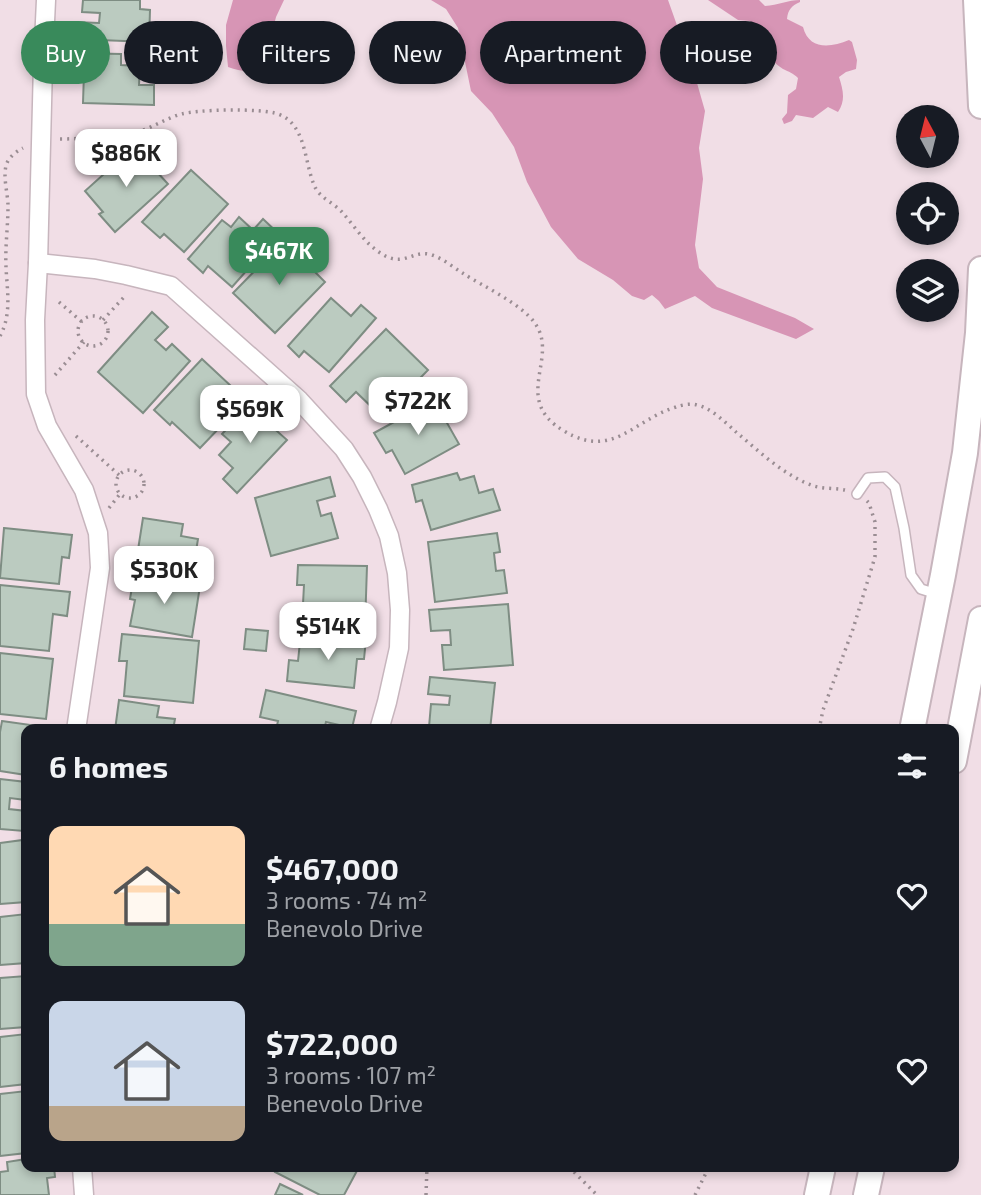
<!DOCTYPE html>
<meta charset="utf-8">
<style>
body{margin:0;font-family:"Exo 2",sans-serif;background:#20242c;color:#f1f3f6;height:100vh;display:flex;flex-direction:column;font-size:26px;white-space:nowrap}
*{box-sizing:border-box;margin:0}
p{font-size:23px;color:#9ea1a6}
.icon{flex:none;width:38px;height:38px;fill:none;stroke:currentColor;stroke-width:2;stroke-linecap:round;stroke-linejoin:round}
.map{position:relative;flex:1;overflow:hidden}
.sheet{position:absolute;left:21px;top:724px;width:938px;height:448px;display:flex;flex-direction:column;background:#171b24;border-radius:14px;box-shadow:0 4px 10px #0003}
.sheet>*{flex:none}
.hud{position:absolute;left:21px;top:21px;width:940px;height:63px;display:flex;gap:14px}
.needle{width:46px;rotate:353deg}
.controls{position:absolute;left:896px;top:105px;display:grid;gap:14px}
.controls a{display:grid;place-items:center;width:63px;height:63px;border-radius:50%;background:#171b24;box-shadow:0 4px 10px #0003;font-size:35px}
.price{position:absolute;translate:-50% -60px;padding:0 16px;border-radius:14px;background:#fff;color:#222;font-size:23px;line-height:46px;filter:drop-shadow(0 2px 4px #0008)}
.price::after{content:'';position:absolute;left:50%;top:42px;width:21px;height:16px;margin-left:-10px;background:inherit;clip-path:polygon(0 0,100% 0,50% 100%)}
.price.current{background:#398a5b;color:#fff}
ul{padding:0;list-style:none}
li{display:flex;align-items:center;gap:21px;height:175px;padding:0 28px}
li span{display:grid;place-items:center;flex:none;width:196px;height:140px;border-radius:14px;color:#555}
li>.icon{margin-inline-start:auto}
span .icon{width:84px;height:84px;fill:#fffc;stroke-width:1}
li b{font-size:30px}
h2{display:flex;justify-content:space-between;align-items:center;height:84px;padding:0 28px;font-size:30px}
.pill{padding:0 24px;border-radius:32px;background:#171b24;box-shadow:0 4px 10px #0003;font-size:24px;line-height:63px}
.pill.current{background:#398a5b;color:#fff}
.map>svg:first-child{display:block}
</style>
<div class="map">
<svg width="981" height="1195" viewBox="0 0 981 1195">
<rect width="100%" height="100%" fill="#f1dee6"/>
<g fill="#d795b5">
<path d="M233 0H284L276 17 270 41 269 63C254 73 245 73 228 67L226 46V25Z"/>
<polygon points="431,0 668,0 695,76 705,111 699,148 703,179 695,245 699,268 717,287 795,318 814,329 796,339 712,308 695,296 665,309 659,301 652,295 644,300 632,296 613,280 578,259 551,227 527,182 514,147 492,113 471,91 458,28 446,9"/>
<path d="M708 0H759L765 6C778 5 788 0 800 0V2C791 6 788 10 787 19L803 27C809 50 830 48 849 40L852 42 857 60 856 69 846 72 839 77C843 90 846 100 838 112L828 107 813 118 796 115 792 121 784 124 782 119 787 113 788 95 796 89 798 78C793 73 789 72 783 69 777 66 758 47 753 41L754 30 750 21 738 20Z"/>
</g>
<g fill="#bbcbc0" stroke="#7e8d83" stroke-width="2">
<polygon points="83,0 140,0 140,9 150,10 149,42 75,39 76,22 99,23 100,13 82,12"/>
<polygon points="75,53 121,54 121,65 140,66 139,85 154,85 154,105 83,103 84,72 75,72"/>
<polygon points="134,147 168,184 115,232 99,214 103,212 85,191"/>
<polygon points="191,170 228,204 184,252 164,234 160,238 142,222"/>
<polygon points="239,217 253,230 263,219 279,234 232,287 208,266 203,273 188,259 222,220 231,227"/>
<polygon points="284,241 325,282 275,333 233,293"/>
<polygon points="331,298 351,316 361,305 376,318 329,372 304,351 299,357 288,346"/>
<polygon points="152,312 168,327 155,340 166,350 172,344 190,361 143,413 98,372"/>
<polygon points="386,329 428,370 382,417 356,392 346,402 330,386"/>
<polygon points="202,359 246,400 200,448 172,422 170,425 154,410"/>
<polygon points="254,400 274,418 269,424 287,440 237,493 223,479 233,468 219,455 231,442 222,434"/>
<polygon points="434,400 459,444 405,474 392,450 386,453 374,433"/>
<polygon points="457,473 460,480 474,476 479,493 493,489 500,510 431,530 422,500 416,502 412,485"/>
<polygon points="330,477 335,496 317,501 321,516 331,513 338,538 271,556 255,498"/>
<polygon points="143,518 183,524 181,536 198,539 195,557 203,559 200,578 135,569"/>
<polygon points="4,528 72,535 69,558 62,557 59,584 0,578"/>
<polygon points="497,533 500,552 494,553 496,571 504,570 507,593 435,602 428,542"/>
<polygon points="298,565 367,566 365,626 295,624 296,604 303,604 304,585 297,585"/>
<polygon points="134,575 200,586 192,637 130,626 135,600 130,599"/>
<polygon points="0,585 70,592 67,616 53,614 49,651 0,646"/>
<polygon points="508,604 513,665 444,670 442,645 451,645 450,630 431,631 429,610"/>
<polygon points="246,629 268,631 266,651 244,649"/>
<polygon points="122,634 199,641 193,703 124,696 127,661 119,661"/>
<polygon points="320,635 366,639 364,659 357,659 354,688 287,681 289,660 298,661 300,642 319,644"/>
<polygon points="0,653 53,659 46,719 0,714"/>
<polygon points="430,677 495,683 490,730 463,730 429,727 431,704 449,705 450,696 428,694"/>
<polygon points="266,690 356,711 352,728 326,722 324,730 276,730 278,721 260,717"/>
<polygon points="119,700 159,706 157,717 175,719 173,730 115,730"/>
<polygon points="2,721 45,727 45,730 26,730 26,775 0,771 0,732"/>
<polygon points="0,779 26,782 26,800 10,798 9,809 26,811 24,831 0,829"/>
<polygon points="23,840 26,875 26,902 0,904 0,843"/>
<polygon points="26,914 26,963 0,965 0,917"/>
<polygon points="26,976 26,1027 0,1029 0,978"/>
<polygon points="26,1034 26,1084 0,1087 0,1037"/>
<polygon points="26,1091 26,1153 0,1156 0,1094"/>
<polygon points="26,1159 26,1167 54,1167 55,1177 47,1178 49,1195 0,1195 0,1172 8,1171 7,1162"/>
<polygon points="277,1167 359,1167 344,1195 320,1195 275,1172"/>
<polygon points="280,1184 303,1195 275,1195"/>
</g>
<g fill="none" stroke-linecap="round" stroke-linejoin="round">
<defs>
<polyline id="service" points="857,494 868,478 885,477 895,487 904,528 911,575 921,589 937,594"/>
<g id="minor">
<polyline points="46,0 43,64 38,263 35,320 36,394 47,426 84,490 98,533 100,568 76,730"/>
<polyline points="38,263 95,269 126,275 171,286 299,400 344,449 362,477 378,509 389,536 397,573 400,610 399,648 387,702 379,730"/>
<polyline points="82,1167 84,1195"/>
</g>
<g id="secondary">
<polyline points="976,0 981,106"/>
<polyline points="912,730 943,575 965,453 978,333 981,269"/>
<polyline points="954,761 981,619"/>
<polyline points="817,1195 823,1167"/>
<polyline points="866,1195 872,1167"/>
</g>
</defs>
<use href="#service" stroke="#c7b5bd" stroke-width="12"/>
<use href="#minor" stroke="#c7b5bd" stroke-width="21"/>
<use href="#secondary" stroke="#c7b5bd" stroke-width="28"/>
<g stroke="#9a8d93" stroke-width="3.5" stroke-dasharray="2 5" stroke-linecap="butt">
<path d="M60 139C75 139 88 138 103 136 113 135 124 136 134 133 150 129 163 120 178 115 195 109 262 108 278 114 307 124 304 164 315 187 320 198 334 203 342 212 351 222 359 234 369 244 378 252 389 261 402 259 413 257 420 251 432 255 444 259 454 268 464 274 483 286 521 304 534 322 561 357 510 399 564 431 613 460 633 420 676 407 682 405 690 403 697 405 711 408 725 422 736 432 759 451 784 476 814 486 824 489 835 488 845 490"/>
<polyline points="59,302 82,322"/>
<circle cx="93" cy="331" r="15"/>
<polyline points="103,320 124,297"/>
<path d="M0 336C12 314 7 290 6 267 5 247 8 226 8 206 8 193 2 175 7 163 10 156 17 151 23 148"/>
<polyline points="55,375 84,342"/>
<polyline points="76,436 119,475"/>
<circle cx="130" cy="484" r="14"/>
<polyline points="109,508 120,494"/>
<polyline points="819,730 823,710 853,629 875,557 875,522 869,503 867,501"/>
<polyline points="569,1167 597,1195"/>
<polyline points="426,1195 427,1167"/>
<polyline points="695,1195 709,1167"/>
</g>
<use href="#service" stroke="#fff" stroke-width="9"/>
<use href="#minor" stroke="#fff" stroke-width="18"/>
<use href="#secondary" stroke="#fff" stroke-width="24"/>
</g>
</svg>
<div class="controls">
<a><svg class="needle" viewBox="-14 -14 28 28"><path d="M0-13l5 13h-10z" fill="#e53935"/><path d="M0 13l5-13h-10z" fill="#9ea1a6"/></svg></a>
<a><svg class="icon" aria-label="locate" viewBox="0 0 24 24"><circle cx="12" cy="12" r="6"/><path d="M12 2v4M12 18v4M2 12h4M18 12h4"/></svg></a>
<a><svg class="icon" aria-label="layers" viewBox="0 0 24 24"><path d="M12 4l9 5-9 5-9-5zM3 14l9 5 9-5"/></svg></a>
</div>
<b class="price" style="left:126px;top:189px">$886K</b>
<b class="price current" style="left:279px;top:287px">$467K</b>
<b class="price" style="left:418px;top:437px">$722K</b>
<b class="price" style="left:250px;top:445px">$569K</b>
<b class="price" style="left:164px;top:606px">$530K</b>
<b class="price" style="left:328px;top:662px">$514K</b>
<div class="hud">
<a class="pill current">Buy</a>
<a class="pill">Rent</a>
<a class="pill">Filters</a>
<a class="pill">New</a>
<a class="pill">Apartment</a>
<a class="pill">House</a>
</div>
<section class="sheet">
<h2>6 homes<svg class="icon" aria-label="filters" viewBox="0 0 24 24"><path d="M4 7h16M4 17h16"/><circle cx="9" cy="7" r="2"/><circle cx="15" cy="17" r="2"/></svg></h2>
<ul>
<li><span style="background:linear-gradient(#ffd9b3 70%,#7fa58c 0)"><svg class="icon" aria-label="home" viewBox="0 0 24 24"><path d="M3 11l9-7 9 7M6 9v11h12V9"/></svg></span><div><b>$467,000</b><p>3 rooms · 74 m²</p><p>Benevolo Drive</p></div><svg class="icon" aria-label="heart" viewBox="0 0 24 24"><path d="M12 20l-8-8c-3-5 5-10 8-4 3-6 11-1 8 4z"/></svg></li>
<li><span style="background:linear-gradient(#c9d6e8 75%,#b9a48a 0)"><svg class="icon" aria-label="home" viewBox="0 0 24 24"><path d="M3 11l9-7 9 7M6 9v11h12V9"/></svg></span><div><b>$722,000</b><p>3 rooms · 107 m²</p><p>Benevolo Drive</p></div><svg class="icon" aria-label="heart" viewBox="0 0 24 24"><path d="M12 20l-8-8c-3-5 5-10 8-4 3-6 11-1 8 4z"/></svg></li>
</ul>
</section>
</div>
